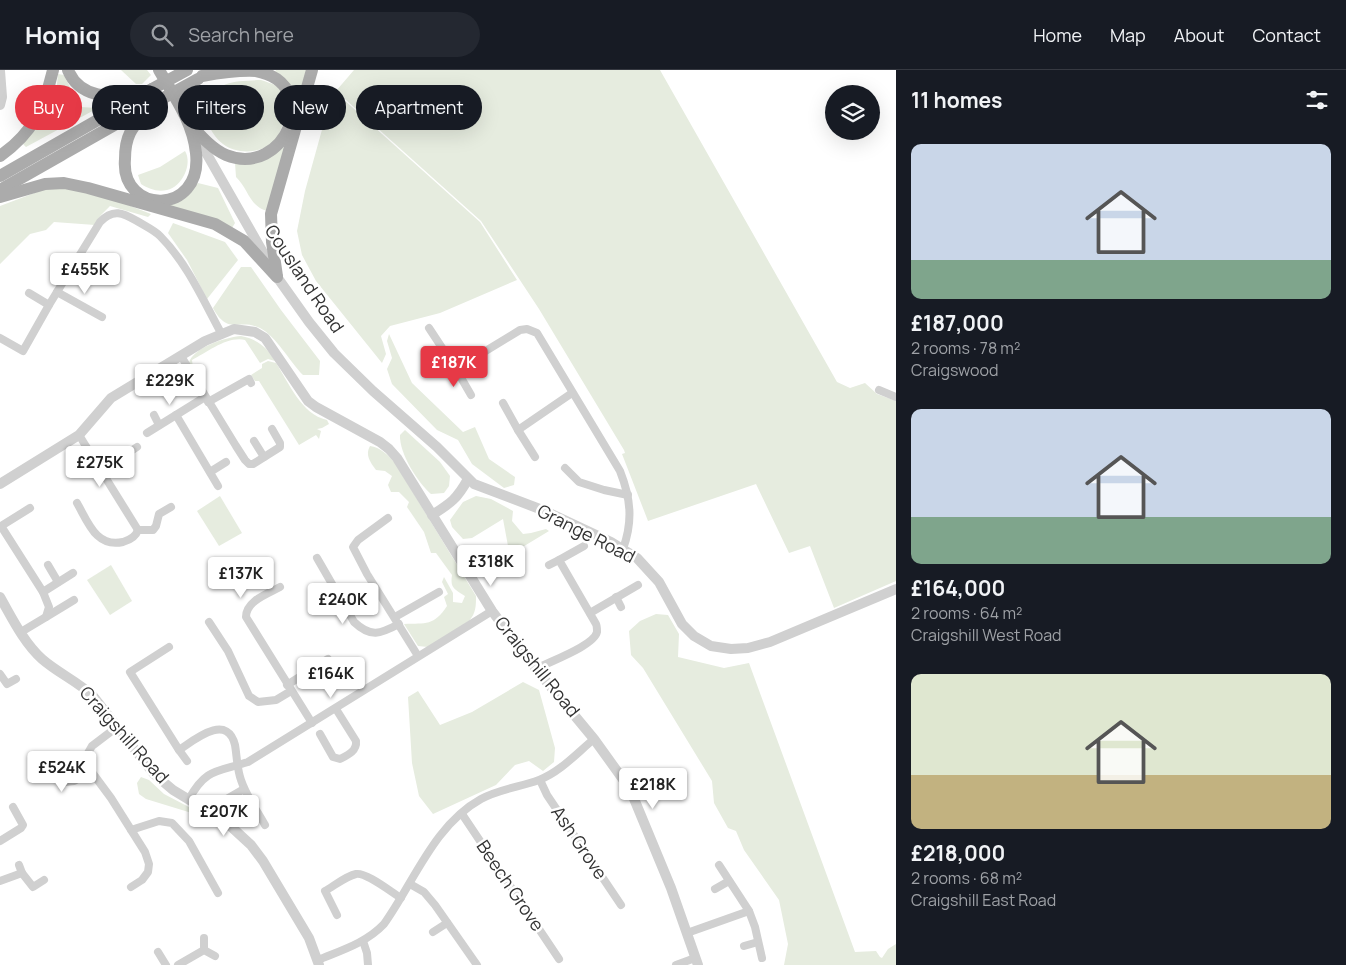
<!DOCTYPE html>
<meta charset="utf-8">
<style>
body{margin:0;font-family:Manrope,sans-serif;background:#242831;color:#f1f3f6;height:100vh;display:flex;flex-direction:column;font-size:19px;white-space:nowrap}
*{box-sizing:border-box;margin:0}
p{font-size:16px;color:#9ea1a6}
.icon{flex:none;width:28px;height:28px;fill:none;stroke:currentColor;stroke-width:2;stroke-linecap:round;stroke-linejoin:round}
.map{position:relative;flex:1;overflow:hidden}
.panel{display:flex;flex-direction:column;background:#171b24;width:450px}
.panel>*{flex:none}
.hud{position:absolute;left:15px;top:15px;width:475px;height:45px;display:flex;gap:10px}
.tools{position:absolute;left:825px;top:15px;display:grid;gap:10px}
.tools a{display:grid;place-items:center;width:55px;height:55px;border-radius:50%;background:#171b24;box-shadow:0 5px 20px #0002;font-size:25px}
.price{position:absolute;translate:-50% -42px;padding:0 11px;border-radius:5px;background:#fff;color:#222;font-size:16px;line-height:32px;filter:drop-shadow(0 1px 2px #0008)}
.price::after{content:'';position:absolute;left:50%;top:30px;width:15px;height:11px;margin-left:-8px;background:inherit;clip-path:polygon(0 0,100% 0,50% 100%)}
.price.on{background:#e63946;color:#fff}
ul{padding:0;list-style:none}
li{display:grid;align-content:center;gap:10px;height:265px;padding:0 15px}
li span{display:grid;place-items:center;height:155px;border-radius:10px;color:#555}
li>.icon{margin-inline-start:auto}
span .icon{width:90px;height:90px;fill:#fffc;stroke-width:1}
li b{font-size:21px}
h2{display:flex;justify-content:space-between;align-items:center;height:60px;padding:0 15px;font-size:21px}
.tag{padding:0 18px;border-radius:22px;background:#171b24;box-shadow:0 5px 20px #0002;font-size:18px;line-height:45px}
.tag.on{background:#e63946;color:#fff}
header{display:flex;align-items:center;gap:30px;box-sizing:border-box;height:70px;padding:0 25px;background:#171b24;border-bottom:1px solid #363941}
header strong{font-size:24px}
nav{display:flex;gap:28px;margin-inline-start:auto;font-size:18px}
.search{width:350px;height:45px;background:#242831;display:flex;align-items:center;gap:12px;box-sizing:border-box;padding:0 18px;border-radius:28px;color:#9ea1a6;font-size:19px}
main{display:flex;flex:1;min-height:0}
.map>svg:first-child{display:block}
</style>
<header>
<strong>Homiq</strong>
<div class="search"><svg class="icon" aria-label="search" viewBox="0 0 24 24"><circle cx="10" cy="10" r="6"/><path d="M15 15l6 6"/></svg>Search here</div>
<nav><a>Home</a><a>Map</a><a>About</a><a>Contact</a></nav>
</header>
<main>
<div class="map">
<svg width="896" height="895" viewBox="0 0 896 895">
<rect width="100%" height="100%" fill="#fff"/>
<g fill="#e6ecdf">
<polygon points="121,0 147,0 151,5 142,14 136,14"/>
<polygon points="276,0 310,0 298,37 275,2"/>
<polygon points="354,0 660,0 837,312 850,318 865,313 877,324 896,331 896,511 834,538 810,476 789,483 756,414 648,451 622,384 625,383 624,380 539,239 481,151 336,21"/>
<polygon points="58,4 64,5 80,37 98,38 26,77 23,74 55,35"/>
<path d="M261 10C266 12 272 13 276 16 291 26 285 57 276 69 264 84 237 85 223 74 212 66 206 50 200 38V33C222 11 231 11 261 10Z"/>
<polygon points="333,20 480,152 517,210 440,243 390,256 381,266 386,284 382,293 316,211 302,185 297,161 305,121"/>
<path d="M287 74 268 141C250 138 248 118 236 107L235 93C257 92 270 90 287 74Z"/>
<path d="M185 81C193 94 182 117 167 120 157 122 149 119 141 114L138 105 160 97Z"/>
<polygon points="198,113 218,118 235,153 232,158 170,136 171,132 183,129"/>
<polygon points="67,118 95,122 151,144 148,147 110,136 101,145 95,155 54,152 46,160 30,164 0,194 0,136 45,119"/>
<polygon points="173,153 225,172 238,190 207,229 187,190 168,163"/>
<path d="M241 197H251L281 240 320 291 319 305H303C290 292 276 266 260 258 239 248 228 266 213 238Z"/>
<polygon points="389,264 412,313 463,362 475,357 489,389 515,407 514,415 504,418 472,394 458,370 437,360 392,314 387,299 392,288 387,271"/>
<path d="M241 266C257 269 267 277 275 291L268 289 260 293 245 270C227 266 208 282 192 290L193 298 189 293C193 277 227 267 241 266Z"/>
<path d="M268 291 276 293C289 313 301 344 327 350L329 354 322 358 317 359 321 361 319 369 316 365 299 375 259 311H255L251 305 262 298V294Z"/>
<path d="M405 360 440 392 450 406 449 416 444 423 431 424C418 413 399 383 400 365Z"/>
<path d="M370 376C380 377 388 385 395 393L476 526C476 536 476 543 469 551L428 577 418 576 404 554C426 553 434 556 447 536L444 527 448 524 442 512 444 507 453 523V532L462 533 465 526C454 519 450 518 452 505L436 483H431L424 462 407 437 409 432 399 422H391L388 415 392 406 385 401 376 400C370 392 365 385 370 376Z"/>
<polygon points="220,426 242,463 219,476 197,441"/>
<polygon points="476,426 491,429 513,441 512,451 523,464 531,463 546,459 549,461 521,478 508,476 503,449 472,468 463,469 452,457 450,450 463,432"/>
<polygon points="111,495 132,531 110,545 87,510"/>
<polygon points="656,544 668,545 679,564 678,587 724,598 749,593 855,882 876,881 880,887 882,888 888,879 896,874 896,895 784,895 788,874 779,830 744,780 736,761 728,758 714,733 712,711 643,598 631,585 629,561 640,551"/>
<polygon points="523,612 539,620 555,678 554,692 543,701 529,691 515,695 496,715 433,744 419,726 412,693 408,627 418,621 440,655 472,642"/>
<polygon points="141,707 149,710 164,724 208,747 208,748 146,729 139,724 137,713"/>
</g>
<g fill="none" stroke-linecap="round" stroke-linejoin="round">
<g stroke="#d0d0d0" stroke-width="8">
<polyline points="57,222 102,247"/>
<polyline points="29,223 49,235"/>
<path d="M429 258 456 299 520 260 527 259 537 263 620 401C631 429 633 451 623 479"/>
<path d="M0 268 23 281 49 235 100 152C113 138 123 143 137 151 145 156 154 160 160 166 187 193 203 230 221 263"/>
<polyline points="181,286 236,376 245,390 249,394 253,394 280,377 280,373 272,359"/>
<polyline points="456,299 471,325"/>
<polyline points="879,320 896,327"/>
<polyline points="208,332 249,309 251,313"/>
<polyline points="503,333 518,360 572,323"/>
<polyline points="154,345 159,355"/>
<polyline points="176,345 218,416"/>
<polyline points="518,360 535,387"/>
<polyline points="147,363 205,327"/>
<polyline points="79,365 138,460"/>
<polyline points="254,371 264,387"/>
<polyline points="565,398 579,412 604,420 628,425"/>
<polyline points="102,400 137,377"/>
<polyline points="210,402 226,392"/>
<path d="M77 433C88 452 96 478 123 472 130 470 136 466 138 460H153L156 456 159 444 171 437"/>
<polyline points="388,448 358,470 353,477 367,504 418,586"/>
<path d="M317 488 354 552C371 568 380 564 399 554"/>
<polyline points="48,495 58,512"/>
<polyline points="549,495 559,490"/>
<path d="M280 517C267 524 246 531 246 547L312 653"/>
<polyline points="43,522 73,503"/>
<polyline points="616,527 621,537"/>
<polyline points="590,543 638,515"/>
<polyline points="46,547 74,530"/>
<polyline points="395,547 439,522"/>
<polyline points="209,552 228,581 249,626 258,632 276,630 291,621"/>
<polyline points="21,562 46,547 49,537 43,522 1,456 30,438"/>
<path d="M169 577 130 602 179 680C193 671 227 642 235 675 237 687 237 699 241 710 246 726 257 740 265 755"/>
<path d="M536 599C548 592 594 576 597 562 597 561 597 556 596 554L559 490 584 476"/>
<polyline points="0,604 7,614 16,609"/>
<polyline points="287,615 328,589"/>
<polyline points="117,657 92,676 88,683 88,691 91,701 111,728 145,782 149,794 148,802 142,810 131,817"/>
<path d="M320 664 333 687 340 689C348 685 357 681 356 671L336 639"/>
<polyline points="179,680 187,691"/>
<polyline points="47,690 56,705 65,712 74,711 91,701"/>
<polyline points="540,710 547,725 621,835"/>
<path d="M189 729C206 698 217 702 248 692L492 541"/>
<polyline points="225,730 244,719"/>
<polyline points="462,744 559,889"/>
<polyline points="131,760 159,751 172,753 189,771 218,823"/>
<polyline points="0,771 21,758 23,755 13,737"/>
<polyline points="719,795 749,841 755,857 762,888"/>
<polyline points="22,803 33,817 44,810"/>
<polyline points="0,811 22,803 19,795"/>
<polyline points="410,814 424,822 435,835 477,895"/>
<polyline points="715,819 729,811"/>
<path d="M337 845 325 821C334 816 346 806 356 804 366 802 391 822 401 828"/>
<polyline points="433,862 447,853"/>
<polyline points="687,863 749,841"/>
<polyline points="363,871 367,883 368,895"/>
<polyline points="744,876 758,872"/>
<polyline points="204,880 204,868"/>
<polyline points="158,882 166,895"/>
<path d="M318 890C342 880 366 873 384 854 414 812 434 755 481 729 499 719 520 717 539 710 560 702 577 683 594 669"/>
<polyline points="178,895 204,880 215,886"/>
<polyline points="676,895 695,888"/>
</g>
<g stroke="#d0d0d0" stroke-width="10">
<polyline points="0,1 2,27 0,35"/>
<polyline points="196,65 277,207 309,252 334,283 373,321 437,377 474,414 545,441 611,472 637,488 659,512 682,554 694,566 711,576 731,579 748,578 770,572 896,519"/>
<polyline points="0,414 79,365 111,328 205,271 234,259 255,262 265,268 308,331 316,337 380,372 389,379 397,388 492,541 536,599 594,669 630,719 671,818 698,895"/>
<path d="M432 445C451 433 457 429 468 409"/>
<path d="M0 527C12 548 24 573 42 589 58 603 77 611 93 626L154 704 173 720 226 752 251 775 263 791 309 868 319 895"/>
</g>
<g stroke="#ababab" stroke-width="12">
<path d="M68 0C79 28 112 29 137 24"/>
<path d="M150 35C144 44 135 53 130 63 126 71 125 80 125 89 120 145 203 146 196 83 193 52 174 26 159 0"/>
<path d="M191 55C201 66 212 79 226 85 285 109 325 14 256 1 239 0 219 3 202 6"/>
<path d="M0 86C33 63 44 38 53 0"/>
<polyline points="0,106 152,19"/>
<polyline points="0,120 146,37"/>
<polyline points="0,127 45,114 64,113 88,118 215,154 244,171 277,207"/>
<polyline points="277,206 272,172 271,144 312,0"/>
</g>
<g stroke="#ababab" stroke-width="12">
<polyline points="152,19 187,0"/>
<polyline points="158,31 198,9"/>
</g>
</g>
<g text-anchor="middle" stroke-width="5" stroke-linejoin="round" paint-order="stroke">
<g font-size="18" fill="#333" stroke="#fff">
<text transform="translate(304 209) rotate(56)" y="6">Cousland Road</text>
<text transform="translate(586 464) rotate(27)" y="6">Grange Road</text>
<text transform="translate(537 597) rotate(51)" y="6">Craigshill Road</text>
<text transform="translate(124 665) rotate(48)" y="6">Craigshill Road</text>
<text transform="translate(579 773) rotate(56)" y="6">Ash Grove</text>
<text transform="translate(510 816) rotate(56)" y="6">Beech Grove</text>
</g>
</g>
</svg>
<div class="tools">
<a><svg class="icon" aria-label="layers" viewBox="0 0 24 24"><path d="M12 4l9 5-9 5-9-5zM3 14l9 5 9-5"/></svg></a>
</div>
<b class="price" style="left:85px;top:225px">£455K</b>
<b class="price on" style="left:454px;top:318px">£187K</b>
<b class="price" style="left:170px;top:336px">£229K</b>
<b class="price" style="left:100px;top:418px">£275K</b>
<b class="price" style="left:491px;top:517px">£318K</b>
<b class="price" style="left:241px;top:529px">£137K</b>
<b class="price" style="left:343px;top:555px">£240K</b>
<b class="price" style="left:331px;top:629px">£164K</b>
<b class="price" style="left:62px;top:723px">£524K</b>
<b class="price" style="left:653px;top:740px">£218K</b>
<b class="price" style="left:224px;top:767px">£207K</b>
<div class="hud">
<a class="tag on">Buy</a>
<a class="tag">Rent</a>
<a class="tag">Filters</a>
<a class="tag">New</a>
<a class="tag">Apartment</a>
</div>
</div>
<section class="panel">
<h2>11 homes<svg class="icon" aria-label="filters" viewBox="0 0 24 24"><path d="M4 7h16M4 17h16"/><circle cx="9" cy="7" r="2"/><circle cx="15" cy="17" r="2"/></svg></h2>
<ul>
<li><span style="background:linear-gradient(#c9d6e8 75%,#7fa58c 0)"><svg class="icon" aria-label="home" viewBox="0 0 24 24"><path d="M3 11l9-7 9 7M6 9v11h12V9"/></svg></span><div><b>£187,000</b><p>2 rooms · 78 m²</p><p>Craigswood</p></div></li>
<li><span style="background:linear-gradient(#c9d6e8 70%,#7fa58c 0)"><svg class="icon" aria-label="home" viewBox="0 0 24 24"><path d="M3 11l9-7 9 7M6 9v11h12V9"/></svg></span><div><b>£164,000</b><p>2 rooms · 64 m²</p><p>Craigshill West Road</p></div></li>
<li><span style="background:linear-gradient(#dfe7d0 65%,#c2b280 0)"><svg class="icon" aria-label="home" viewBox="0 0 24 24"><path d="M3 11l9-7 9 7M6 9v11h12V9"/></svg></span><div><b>£218,000</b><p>2 rooms · 68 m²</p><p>Craigshill East Road</p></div></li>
</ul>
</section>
</main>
